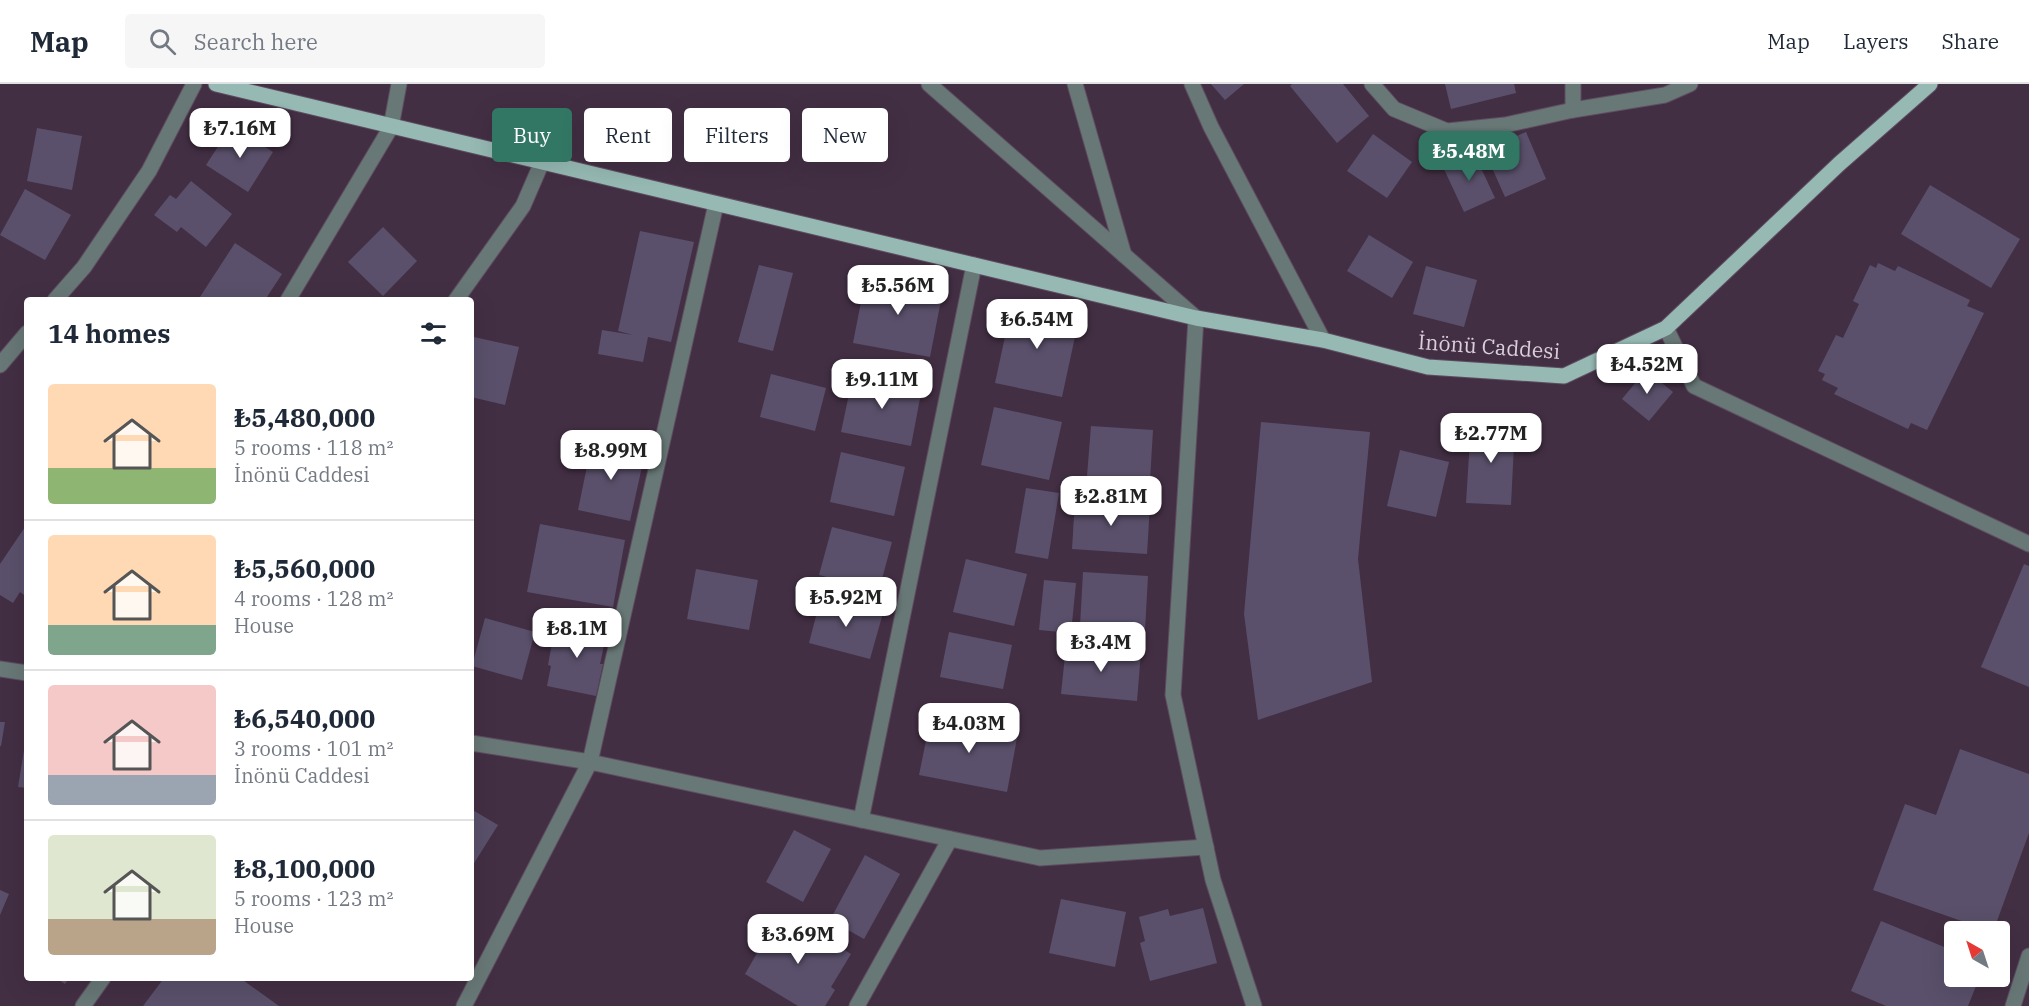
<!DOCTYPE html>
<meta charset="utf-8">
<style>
body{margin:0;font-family:"IBM Plex Serif",serif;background:#f6f6f7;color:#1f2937;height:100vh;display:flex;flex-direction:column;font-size:22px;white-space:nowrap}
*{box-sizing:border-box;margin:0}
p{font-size:20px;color:#747a83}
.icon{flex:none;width:33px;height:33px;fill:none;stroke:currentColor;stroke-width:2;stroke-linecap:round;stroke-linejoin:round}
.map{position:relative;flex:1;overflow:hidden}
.sheet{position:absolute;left:24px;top:213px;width:450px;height:684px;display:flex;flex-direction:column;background:#fff;border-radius:6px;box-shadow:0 6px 24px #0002}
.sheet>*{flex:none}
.top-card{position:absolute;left:492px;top:24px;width:570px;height:54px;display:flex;gap:12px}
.needle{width:39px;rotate:321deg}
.tools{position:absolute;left:1944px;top:837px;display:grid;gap:12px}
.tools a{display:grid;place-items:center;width:66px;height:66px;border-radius:6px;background:#fff;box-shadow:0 6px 24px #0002;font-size:30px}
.price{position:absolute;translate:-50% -51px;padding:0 14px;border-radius:12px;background:#fff;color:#222;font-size:20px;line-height:39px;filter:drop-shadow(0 2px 3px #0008)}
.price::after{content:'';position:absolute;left:50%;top:36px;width:18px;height:14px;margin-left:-9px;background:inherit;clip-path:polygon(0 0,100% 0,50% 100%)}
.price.selected{background:#327664;color:#fff}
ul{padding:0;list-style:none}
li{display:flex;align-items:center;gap:18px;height:150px;padding:0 24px}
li+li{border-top:2px solid #e0e1e3}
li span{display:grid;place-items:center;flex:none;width:168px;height:120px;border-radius:6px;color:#555}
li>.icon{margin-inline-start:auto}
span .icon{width:72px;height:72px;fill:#fffc;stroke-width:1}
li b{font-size:26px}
h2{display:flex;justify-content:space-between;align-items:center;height:72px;padding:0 24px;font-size:26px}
.pill{padding:0 21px;border-radius:6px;background:#fff;box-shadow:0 6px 24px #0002;font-size:21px;line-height:54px}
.pill.selected{background:#327664;color:#fff}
header{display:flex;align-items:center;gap:36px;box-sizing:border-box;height:84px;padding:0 30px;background:#fff;border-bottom:2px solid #e0e1e3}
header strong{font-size:28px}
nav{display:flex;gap:33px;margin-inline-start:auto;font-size:21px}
.search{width:420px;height:54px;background:#f6f6f7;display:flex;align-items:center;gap:15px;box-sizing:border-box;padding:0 21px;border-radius:6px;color:#747a83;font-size:22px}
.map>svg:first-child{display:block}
</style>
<header>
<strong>Map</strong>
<div class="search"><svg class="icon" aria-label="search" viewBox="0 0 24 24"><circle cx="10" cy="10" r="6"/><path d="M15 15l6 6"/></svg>Search here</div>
<nav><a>Map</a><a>Layers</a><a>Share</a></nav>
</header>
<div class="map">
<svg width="2029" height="922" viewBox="0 0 2029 922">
<rect width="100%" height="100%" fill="#432f44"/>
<g fill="#5a506b">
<polygon points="1211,0 1244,0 1225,16"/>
<polygon points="1292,0 1343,0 1369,32 1337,59 1290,2"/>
<polygon points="1445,0 1514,0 1516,9 1451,25"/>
<polygon points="232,41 273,68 248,108 206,81"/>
<polygon points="37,44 82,52 72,106 27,97"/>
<polygon points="1526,48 1546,95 1505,113 1484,66"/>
<polygon points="1373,50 1412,78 1387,114 1347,87"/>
<polygon points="1474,69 1495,114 1464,128 1443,83"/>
<polygon points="191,97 232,130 206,163 181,143 177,148 154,131 170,111 176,115"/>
<polygon points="1930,101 2020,155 1991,204 1901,150"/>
<polygon points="25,105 71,131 45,176 0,151"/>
<polygon points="383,143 417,177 383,212 348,178"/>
<polygon points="640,147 694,158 671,258 648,253 643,278 598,270 602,246 633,251 618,247"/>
<polygon points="1369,151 1413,178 1392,214 1347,187"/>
<polygon points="235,159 282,190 265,216 198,216"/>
<polygon points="1878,179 1895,187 1898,182 1970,216 1967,222 1984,229 1927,346 1911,339 1908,345 1834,310 1838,304 1822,296 1825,290 1818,287 1836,251 1843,254 1859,220 1853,217 1870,181 1876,184"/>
<polygon points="759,181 793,189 773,267 738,258"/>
<polygon points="1426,182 1477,196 1464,243 1413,230"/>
<polygon points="866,192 943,206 930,273 853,259"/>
<polygon points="1012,220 1079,234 1062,313 995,299"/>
<polygon points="474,253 519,263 505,321 471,313 471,265"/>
<polygon points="1646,286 1673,308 1649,337 1622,315"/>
<polygon points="771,290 826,304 815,347 760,333"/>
<polygon points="853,291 922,304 911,362 841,348"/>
<polygon points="994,323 1062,338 1049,396 981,381"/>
<polygon points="1261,338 1370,348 1358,475 1372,598 1258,636 1244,530"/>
<polygon points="1471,339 1515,341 1511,421 1466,419"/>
<polygon points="1091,342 1153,346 1150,397 1087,392"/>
<polygon points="592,358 645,369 630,437 578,426"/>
<polygon points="1400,366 1449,378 1436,433 1387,422"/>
<polygon points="841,368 905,383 894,432 830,418"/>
<polygon points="1026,404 1059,409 1048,475 1015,469"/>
<polygon points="1075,416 1150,421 1147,470 1072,465"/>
<polygon points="27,440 27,513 20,508 13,519 0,511 0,480"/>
<polygon points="540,440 625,456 613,523 527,508"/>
<polygon points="832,443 892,458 879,506 819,491"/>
<polygon points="966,475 1027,490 1014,542 953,528"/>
<polygon points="2024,480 2029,482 2029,603 1981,583"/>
<polygon points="696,485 758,496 749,546 687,535"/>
<polygon points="1083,488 1148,492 1145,546 1080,542"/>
<polygon points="1044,496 1076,499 1071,549 1039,546"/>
<polygon points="821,513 883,529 870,575 809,559"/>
<polygon points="485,534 535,548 522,596 472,582"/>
<polygon points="561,538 607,548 600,580 603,580 596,612 547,602 551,582 548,581 552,559 556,560"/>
<polygon points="949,548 1012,561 1003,605 940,593"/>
<polygon points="1066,562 1141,568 1137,617 1061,610"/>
<polygon points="931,632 1018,649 1007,708 919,691"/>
<polygon points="0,638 5,638 1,662 0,662"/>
<polygon points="26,654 27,654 27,704 18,703"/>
<polygon points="1960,665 2029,690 2029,749 1993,848 1873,806 1905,720 1936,731"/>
<polygon points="471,725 498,741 471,784"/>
<polygon points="794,746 831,765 803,818 766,798"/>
<polygon points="865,771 900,790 864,855 830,836"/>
<polygon points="0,806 9,810 0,831"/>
<polygon points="1061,815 1126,828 1115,883 1049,869"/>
<polygon points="1203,824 1217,879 1150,897 1140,859 1145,857 1139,833 1168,825 1170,832"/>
<polygon points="785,831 806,842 803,846 830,862 833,859 851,870 831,903 835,906 825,922 798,922 745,890 760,864 764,866"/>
<polygon points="1881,837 1954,867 1954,892 1980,892 1968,922 1886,922 1851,907"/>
<polygon points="56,894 69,894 65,900"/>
<polygon points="164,894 240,894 279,922 143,922"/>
</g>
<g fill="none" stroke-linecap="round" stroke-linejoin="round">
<defs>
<g id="minor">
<polyline points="929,0 1196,234 1173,611 1213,796 1254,922"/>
<polyline points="1075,0 1124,171"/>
<polyline points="1192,0 1211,43 1323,256"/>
<polyline points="1372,0 1394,25 1447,47 1505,41 1573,26 1665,11 1690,0"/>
<polyline points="1573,26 1573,0"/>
<polyline points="55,216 84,183 149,87 194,0"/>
<polyline points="288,216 391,43 399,0"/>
<polyline points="456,216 523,122 542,78"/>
<polyline points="1666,244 1694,302 2029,460"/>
<polyline points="0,281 27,249"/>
<polyline points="0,585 27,589"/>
<polyline points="471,659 590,678 1040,774 1206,763"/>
<polyline points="861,736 974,181"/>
<polyline points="83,922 103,894"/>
<polyline points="464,922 590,678 716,120"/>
<polyline points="857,922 950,755"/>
<polyline points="2013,922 2029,872"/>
</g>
<polyline id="major" points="216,0 1196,234 1323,256 1428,283 1564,292 1666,244 1839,80 1930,0"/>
</defs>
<use href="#minor" stroke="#5e4c5f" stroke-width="17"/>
<use href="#major" stroke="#5e4c5f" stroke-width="17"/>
<use href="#minor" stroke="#687876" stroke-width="15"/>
<use href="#major" stroke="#96b9b3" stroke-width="15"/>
</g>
<g text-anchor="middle" stroke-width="6" stroke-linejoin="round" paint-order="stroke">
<g font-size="21" fill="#dbcedb" stroke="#432f44">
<text transform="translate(1489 263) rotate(4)" y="7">İnönü Caddesi</text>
</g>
</g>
</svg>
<div class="tools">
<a><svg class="needle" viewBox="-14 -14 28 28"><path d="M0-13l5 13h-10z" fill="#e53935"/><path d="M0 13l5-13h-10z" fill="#747a83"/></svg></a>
</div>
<b class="price" style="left:240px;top:75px">₺7.16M</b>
<b class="price selected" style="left:1469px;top:98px">₺5.48M</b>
<b class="price" style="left:898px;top:232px">₺5.56M</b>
<b class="price" style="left:1037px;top:266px">₺6.54M</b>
<b class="price" style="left:1647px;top:311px">₺4.52M</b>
<b class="price" style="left:882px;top:326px">₺9.11M</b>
<b class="price" style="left:1491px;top:380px">₺2.77M</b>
<b class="price" style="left:611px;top:397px">₺8.99M</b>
<b class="price" style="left:1111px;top:443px">₺2.81M</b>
<b class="price" style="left:846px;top:544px">₺5.92M</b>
<b class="price" style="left:577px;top:575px">₺8.1M</b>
<b class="price" style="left:1101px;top:589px">₺3.4M</b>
<b class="price" style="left:969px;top:670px">₺4.03M</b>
<b class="price" style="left:798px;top:881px">₺3.69M</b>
<div class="top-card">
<a class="pill selected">Buy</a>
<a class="pill">Rent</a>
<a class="pill">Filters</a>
<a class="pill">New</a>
</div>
<section class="sheet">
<h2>14 homes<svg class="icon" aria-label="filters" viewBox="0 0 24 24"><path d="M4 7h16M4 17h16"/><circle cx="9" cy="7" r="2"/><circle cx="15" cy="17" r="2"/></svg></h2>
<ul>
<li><span style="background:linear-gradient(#ffd9b3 70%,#8fb573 0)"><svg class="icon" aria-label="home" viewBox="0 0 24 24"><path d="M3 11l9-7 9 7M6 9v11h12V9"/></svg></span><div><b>₺5,480,000</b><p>5 rooms · 118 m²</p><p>İnönü Caddesi</p></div></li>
<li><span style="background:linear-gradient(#ffd9b3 75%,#7fa58c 0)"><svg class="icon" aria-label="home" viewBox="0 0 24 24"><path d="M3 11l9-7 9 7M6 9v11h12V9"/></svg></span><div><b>₺5,560,000</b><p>4 rooms · 128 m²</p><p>House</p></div></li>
<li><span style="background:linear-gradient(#f6c9c9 75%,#9aa5b1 0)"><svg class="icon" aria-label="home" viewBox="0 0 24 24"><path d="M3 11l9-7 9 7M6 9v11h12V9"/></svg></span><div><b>₺6,540,000</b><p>3 rooms · 101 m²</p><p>İnönü Caddesi</p></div></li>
<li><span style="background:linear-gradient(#dfe7d0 70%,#b9a48a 0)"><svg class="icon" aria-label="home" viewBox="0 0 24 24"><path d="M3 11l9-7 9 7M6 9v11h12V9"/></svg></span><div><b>₺8,100,000</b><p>5 rooms · 123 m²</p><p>House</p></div></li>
</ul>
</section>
</div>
